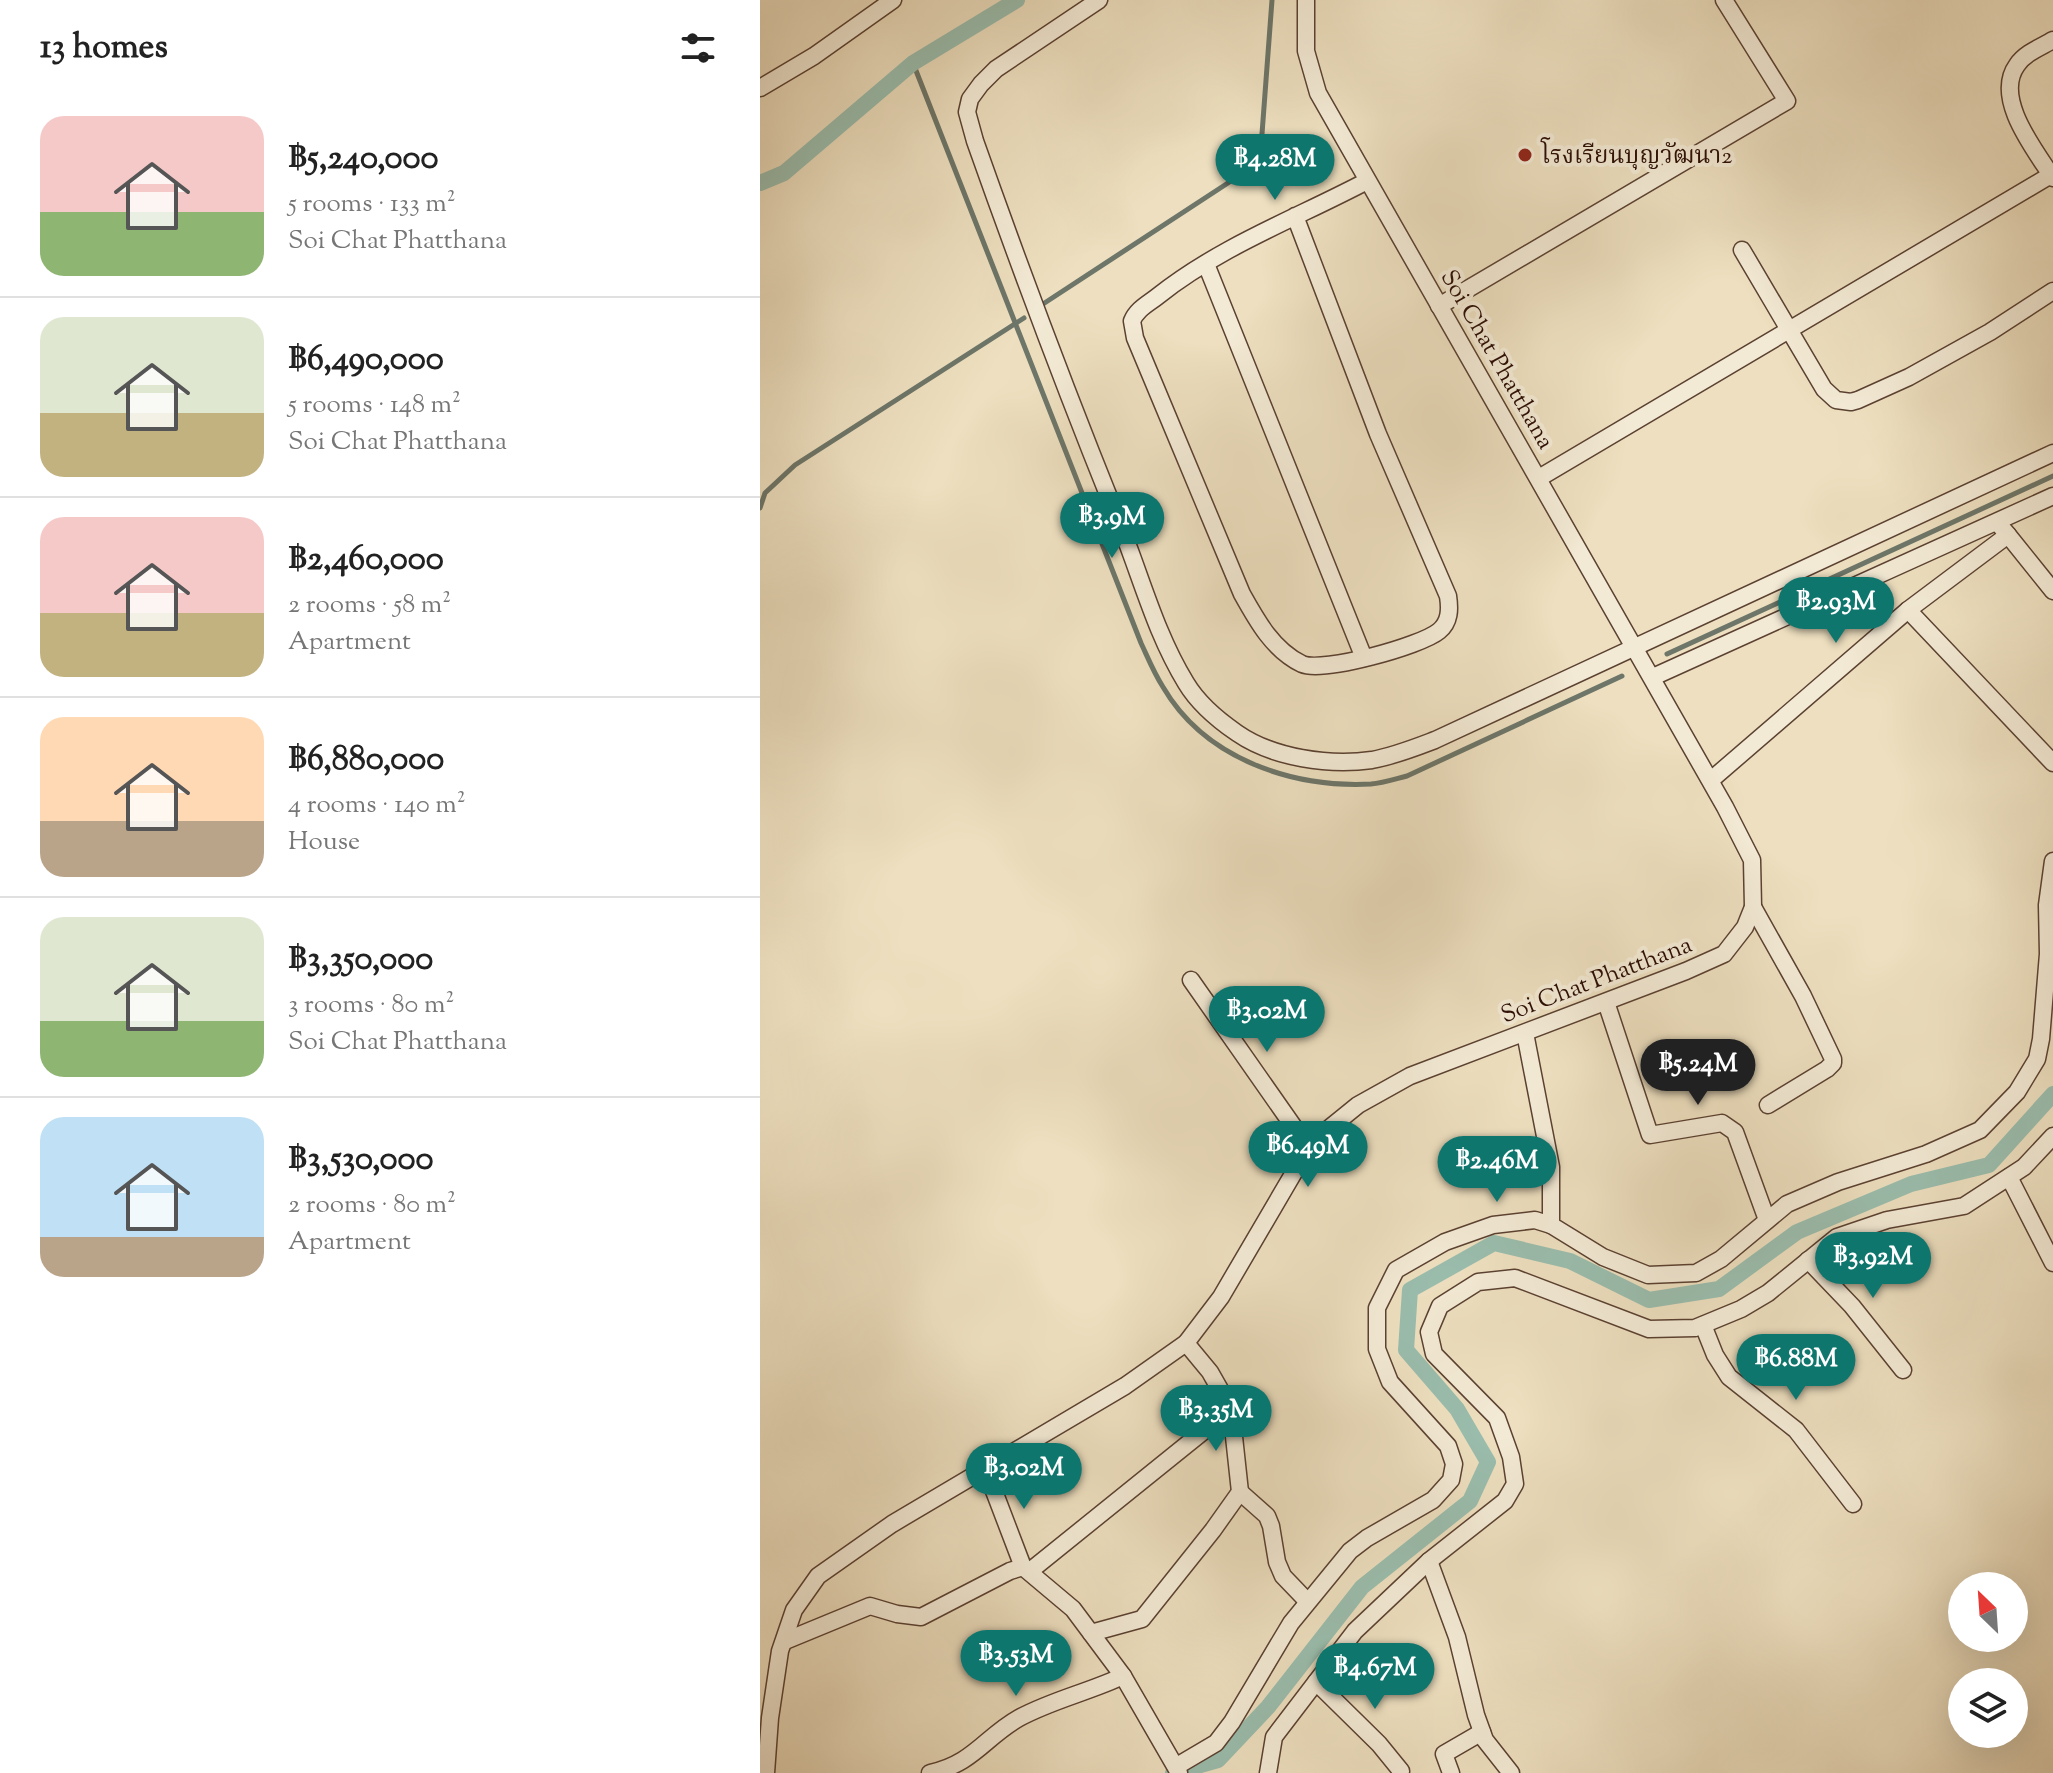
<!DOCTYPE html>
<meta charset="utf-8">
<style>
body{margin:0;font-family:"Sorts Mill Goudy","Noto Serif Thai",serif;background:#f6f6f6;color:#222;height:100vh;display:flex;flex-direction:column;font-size:30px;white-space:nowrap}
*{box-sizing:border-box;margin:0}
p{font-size:26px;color:#767676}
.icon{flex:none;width:44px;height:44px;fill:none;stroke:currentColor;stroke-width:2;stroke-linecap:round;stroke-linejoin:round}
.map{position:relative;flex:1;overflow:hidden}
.details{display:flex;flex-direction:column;background:#fff;width:760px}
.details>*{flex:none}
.needle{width:52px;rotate:335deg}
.buttons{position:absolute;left:1188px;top:1572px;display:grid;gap:16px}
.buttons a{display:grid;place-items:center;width:80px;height:80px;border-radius:50%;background:#fff;box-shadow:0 8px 32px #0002;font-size:40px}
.price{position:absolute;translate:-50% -68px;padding:0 18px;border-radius:28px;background:#0f766e;color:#fff;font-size:26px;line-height:52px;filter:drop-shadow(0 2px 4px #0008)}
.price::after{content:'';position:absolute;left:50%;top:48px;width:24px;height:18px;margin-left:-12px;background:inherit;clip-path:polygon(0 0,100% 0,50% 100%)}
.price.selected{background:#222;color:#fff}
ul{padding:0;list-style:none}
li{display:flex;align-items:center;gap:24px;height:200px;padding:0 40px}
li+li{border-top:2px solid #e0e0e0}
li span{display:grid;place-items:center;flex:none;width:224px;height:160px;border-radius:24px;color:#555}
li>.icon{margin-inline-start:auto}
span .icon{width:96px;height:96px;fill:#fffc;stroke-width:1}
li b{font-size:34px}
h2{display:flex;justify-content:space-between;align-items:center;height:96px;padding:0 40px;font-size:34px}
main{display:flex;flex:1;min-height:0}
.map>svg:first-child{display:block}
</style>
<main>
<section class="details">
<h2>13 homes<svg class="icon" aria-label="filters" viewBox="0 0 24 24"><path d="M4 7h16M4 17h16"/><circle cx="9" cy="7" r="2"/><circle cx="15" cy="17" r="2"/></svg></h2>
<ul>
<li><span style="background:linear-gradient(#f6c9c9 60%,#8fb573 0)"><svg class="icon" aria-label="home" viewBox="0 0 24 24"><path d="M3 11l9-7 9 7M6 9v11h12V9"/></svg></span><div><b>฿5,240,000</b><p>5 rooms · 133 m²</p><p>Soi Chat Phatthana</p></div></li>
<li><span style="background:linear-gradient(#dfe7d0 60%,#c2b280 0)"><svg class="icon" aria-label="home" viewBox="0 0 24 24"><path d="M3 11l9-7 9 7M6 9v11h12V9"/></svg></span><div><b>฿6,490,000</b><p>5 rooms · 148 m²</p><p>Soi Chat Phatthana</p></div></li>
<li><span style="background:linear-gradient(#f6c9c9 60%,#c2b280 0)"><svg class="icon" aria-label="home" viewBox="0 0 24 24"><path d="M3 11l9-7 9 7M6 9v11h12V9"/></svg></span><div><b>฿2,460,000</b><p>2 rooms · 58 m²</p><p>Apartment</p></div></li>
<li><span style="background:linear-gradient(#ffd9b3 65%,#b9a48a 0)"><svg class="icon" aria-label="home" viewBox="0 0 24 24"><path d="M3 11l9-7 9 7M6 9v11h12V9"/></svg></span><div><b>฿6,880,000</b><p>4 rooms · 140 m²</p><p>House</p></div></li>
<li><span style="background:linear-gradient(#dfe7d0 65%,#8fb573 0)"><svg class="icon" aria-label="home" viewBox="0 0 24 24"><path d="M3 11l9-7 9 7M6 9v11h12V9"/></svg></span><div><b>฿3,350,000</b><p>3 rooms · 80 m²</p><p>Soi Chat Phatthana</p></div></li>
<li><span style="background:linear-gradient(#bfe0f5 75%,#b9a48a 0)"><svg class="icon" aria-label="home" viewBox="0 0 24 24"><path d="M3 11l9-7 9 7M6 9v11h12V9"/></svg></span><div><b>฿3,530,000</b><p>2 rooms · 80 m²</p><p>Apartment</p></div></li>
</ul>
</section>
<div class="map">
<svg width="1293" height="1773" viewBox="0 0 1293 1773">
<rect width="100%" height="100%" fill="#eddfbf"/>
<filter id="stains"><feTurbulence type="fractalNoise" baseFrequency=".0025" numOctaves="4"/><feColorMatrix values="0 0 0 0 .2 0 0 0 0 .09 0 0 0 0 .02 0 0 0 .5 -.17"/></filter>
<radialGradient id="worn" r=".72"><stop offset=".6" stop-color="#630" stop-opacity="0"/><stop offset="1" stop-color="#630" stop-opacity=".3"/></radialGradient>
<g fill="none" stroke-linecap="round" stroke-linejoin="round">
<g stroke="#6d7669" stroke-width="5">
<path d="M153 63 381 643C388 658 394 673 403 687 445 759 532 788 611 784 623 783 635 779 647 776L862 676"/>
<polyline points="283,304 471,181 496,148 502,134 512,0"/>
<polyline points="0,508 5,493 35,465 264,318"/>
<polyline points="907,654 1293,476"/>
</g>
<g stroke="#9abdad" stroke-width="16">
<polyline points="0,183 24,173 153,63 257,0"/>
<polyline points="413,1773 458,1760 508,1707 602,1587 710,1501 728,1462 697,1409 646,1350 650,1290 734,1243 810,1261 889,1300 959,1289 1037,1232 1151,1184 1229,1165 1293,1094"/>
</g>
<defs>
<g id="minor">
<path d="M339 0 236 69 221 84 210 99 207 112 215 141C261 271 309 399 361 527 382 580 396 634 426 683 438 703 458 720 477 733 513 758 569 766 612 760 634 756 654 748 675 740L1293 453"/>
<path d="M1293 40C1281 47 1265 53 1257 65 1233 98 1275 150 1293 178"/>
<polyline points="0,88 54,56 133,0"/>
<path d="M535 216 618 434 688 596C690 609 690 622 679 631 661 646 563 673 542 664 513 650 497 621 482 594L375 338 372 321C377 309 388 304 398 296 461 246 537 218 607 181"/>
<polyline points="982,250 1064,389 1076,400 1091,402 1098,400 1149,377 1230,332 1293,291"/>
<polyline points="446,264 604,658"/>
<polyline points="679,306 1027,101 964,0"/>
<polyline points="779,478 1291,175"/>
<polyline points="1248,535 1293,591"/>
<polyline points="1148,610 1293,763"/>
<polyline points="893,677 1293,496"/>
<polyline points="951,780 1148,610 1248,535 1237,522"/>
<polyline points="993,907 1043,996 1073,1059 1073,1063 1067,1069 1008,1105"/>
<polyline points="431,980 550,1150"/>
<polyline points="846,1002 890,1135 962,1123 975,1132 1007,1220"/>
<polyline points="765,1033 791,1167 791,1225 843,1257 888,1275 936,1273 961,1259 1027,1204 1078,1182 1166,1154 1220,1130 1257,1092 1277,1059 1281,1039 1288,954 1287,905 1293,861"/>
<polyline points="1249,1177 1293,1263"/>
<polyline points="1048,1260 1092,1306 1143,1370"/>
<polyline points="943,1325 955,1355 969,1377 1036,1430 1093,1504"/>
<polyline points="226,1470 263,1567"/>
<polyline points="480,1492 507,1516 511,1526 517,1562 523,1576 547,1601"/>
<polyline points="669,1561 697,1637 716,1715 725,1740 751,1773"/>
<polyline points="270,1571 471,1409 450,1372 426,1343"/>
<polyline points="331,1633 382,1619 453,1530 480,1492 471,1409"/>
<polyline points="25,1641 110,1606 137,1614 161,1617 250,1571 263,1567 313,1609 363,1676 419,1773"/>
<polyline points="556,1682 619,1744 641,1771"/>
<polyline points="417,1766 456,1743 472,1722 531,1623 590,1551 607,1538 673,1500 691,1480 694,1464 688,1446 630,1382 617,1349 617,1308 636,1270 685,1242 733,1225 775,1220 791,1225"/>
<polyline points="6,1773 10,1718 20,1651 34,1610 58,1576 132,1524 365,1386 426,1343 461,1297 536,1169 561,1135 598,1105 650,1076 926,971 964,954 985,927 993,907 992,860 965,807 558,93 546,51 546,0"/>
<path d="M170 1773C213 1764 225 1737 259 1718 292 1700 329 1692 363 1676"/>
<polyline points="508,1773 514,1737 595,1631 669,1561 745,1501 755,1484 751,1457 737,1418 674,1354 669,1332 680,1306 718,1282 755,1278 889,1329 935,1328 981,1309 1008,1293 1077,1237 1127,1220 1204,1206 1264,1167 1293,1136"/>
<polyline points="691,1773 684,1754 722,1732"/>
</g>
</defs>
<use href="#minor" stroke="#5b4132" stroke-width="19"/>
<use href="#minor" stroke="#f3ead5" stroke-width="16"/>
</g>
<circle fill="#8f2418" stroke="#f3ead5" stroke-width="3" cx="765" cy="155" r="8"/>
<g text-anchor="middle" stroke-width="8" stroke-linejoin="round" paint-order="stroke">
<g font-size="24" fill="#2a0c03" stroke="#f3ead5" text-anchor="start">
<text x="781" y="163">โรงเรียนบุญวัฒนา2</text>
</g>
<g font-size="24" fill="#2a0c03" stroke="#f3ead5">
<text transform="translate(738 359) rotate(60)" y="8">Soi Chat Phatthana</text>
<text transform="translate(836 979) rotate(-21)" y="8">Soi Chat Phatthana</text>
</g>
</g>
<rect width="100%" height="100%" filter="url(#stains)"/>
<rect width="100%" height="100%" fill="url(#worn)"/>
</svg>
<div class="buttons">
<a><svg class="needle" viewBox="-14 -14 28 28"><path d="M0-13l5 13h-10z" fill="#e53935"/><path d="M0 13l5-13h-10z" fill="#767676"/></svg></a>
<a><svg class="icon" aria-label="layers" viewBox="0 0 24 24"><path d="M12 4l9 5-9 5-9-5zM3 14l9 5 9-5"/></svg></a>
</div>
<b class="price" style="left:515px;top:202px">฿4.28M</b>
<b class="price" style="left:352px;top:560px">฿3.9M</b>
<b class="price" style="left:1076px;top:645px">฿2.93M</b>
<b class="price" style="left:507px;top:1054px">฿3.02M</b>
<b class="price selected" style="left:938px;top:1107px">฿5.24M</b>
<b class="price" style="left:548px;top:1189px">฿6.49M</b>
<b class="price" style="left:737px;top:1204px">฿2.46M</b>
<b class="price" style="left:1113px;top:1300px">฿3.92M</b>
<b class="price" style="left:1036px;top:1402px">฿6.88M</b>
<b class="price" style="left:456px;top:1453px">฿3.35M</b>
<b class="price" style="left:264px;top:1511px">฿3.02M</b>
<b class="price" style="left:256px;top:1698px">฿3.53M</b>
<b class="price" style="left:615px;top:1711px">฿4.67M</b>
</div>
</main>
